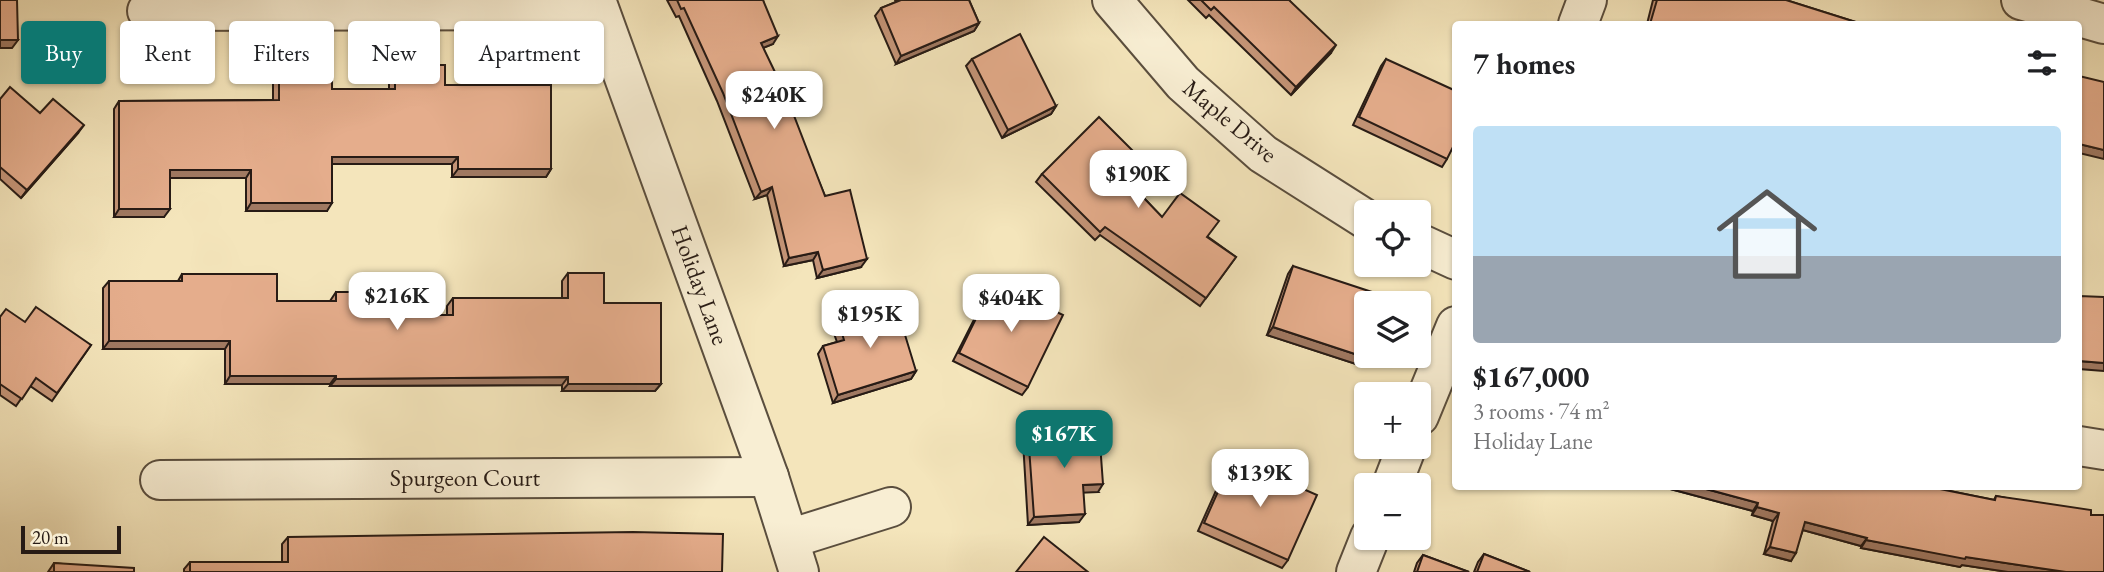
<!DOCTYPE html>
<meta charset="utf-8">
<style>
body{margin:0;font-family:"EB Garamond",serif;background:#f2f2f2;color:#202124;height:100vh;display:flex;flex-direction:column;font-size:26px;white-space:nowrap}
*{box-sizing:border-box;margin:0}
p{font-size:23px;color:#757577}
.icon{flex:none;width:38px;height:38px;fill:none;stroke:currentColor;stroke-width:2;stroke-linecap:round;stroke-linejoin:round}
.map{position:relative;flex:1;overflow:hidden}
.drawer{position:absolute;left:1452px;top:21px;width:630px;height:469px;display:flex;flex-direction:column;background:#fff;border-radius:7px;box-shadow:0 2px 5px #0004}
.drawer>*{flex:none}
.hud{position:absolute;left:21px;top:21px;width:665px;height:63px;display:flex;gap:14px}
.controls{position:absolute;left:1354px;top:200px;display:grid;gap:14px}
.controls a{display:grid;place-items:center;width:77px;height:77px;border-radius:7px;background:#fff;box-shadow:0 2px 5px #0004;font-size:35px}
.scale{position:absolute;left:21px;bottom:18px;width:100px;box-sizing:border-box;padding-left:7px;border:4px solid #271b15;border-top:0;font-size:19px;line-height:24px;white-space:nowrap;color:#271b15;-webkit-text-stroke:5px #f8eed3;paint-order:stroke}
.price{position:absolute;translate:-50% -60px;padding:0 16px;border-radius:14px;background:#fff;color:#222;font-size:23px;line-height:46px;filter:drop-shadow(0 2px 4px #0008)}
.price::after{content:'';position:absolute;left:50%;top:42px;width:21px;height:16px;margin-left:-10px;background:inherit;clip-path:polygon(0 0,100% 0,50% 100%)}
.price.current{background:#0f766e;color:#fff}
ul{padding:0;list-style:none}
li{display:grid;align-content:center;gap:14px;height:371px;padding:0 21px}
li+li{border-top:2px solid #e0e0e0}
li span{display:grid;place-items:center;height:217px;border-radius:7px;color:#555}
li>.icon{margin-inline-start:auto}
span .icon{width:126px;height:126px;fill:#fffc;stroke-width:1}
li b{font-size:30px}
h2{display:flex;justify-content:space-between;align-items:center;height:84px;padding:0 21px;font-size:30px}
.chip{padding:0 24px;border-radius:7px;background:#fff;box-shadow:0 2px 5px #0004;font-size:24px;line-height:63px}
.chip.current{background:#0f766e;color:#fff}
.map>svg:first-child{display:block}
</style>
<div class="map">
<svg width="2104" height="572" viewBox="0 0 2104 572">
<rect width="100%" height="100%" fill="#f4e5bb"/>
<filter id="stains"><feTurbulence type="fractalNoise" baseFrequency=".00286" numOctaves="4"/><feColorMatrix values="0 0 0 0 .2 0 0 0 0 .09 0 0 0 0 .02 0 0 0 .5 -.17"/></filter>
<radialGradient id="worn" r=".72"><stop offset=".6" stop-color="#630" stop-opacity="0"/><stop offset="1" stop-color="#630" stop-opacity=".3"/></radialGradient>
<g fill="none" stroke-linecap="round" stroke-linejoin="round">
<defs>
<g id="minor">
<polyline points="596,0 769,477 799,572"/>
<polyline points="1112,0 1183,83 1263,154 1367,220"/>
<polyline points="2021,0 2104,24"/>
<polyline points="147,11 599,10"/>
<polyline points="1578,24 1587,0"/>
<polyline points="1419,243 1456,260"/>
<polyline points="1419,416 1456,326"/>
<polyline points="2079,446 2104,450"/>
<polyline points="160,480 769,477"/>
<polyline points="1392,485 1407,446"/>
<polyline points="789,539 891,507"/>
<polyline points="1356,572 1370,537"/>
</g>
</defs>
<use href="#minor" stroke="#5a4e3e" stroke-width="42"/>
<use href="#minor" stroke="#f8eed3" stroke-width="38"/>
</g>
<g fill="#c59578" stroke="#271b15" stroke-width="2">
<polygon points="667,0 763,0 773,44 763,48 825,196 861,267 817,278 813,260 784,266 767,195 755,199 717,101 679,16 676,17"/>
<polygon points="895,0 969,0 979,23 974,31 896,64 875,16 881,8 896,2"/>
<polygon points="1188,0 1289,0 1331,53 1291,95 1209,15 1206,18"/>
<polygon points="1653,0 1786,0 1862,24 1647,24"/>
<polygon points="972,59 1056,106 1051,114 1002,138 966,66"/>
<polygon points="1386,59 1447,159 1442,167 1353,125 1381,66"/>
<polygon points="279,64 332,89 389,89 389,73 395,65 445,85 551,169 546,177 452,177 452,164 332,164 327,211 246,211 246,178 170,178 164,217 114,217 114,109 119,101 273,100 273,72"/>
<polygon points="0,99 40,113 78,133 21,198 0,179"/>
<polygon points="1137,155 1131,163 1120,173 1162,217 1208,237 1236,257 1200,306 1100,235 1095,240 1036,182 1042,174"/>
<polygon points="1293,266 1362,366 1267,335 1288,274"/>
<polygon points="568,273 604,303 661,384 655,391 562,391 562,385 330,386 330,384 225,384 225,349 103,349 103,288 109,281 178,281 182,274 277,301 330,301 336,292 390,315 447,315 447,306 453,298 562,298 562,281"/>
<polygon points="994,282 1028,387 1022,395 953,361 989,290"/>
<polygon points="0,317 25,322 91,345 52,401 30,386 16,406 0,395"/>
<polygon points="838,320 916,371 911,379 833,403 818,354 823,346 837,342 832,328"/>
<polygon points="1028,433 1098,492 1083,492 1079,522 1028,525 1023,441"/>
<polygon points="1233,458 1288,560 1282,568 1198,531 1227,466"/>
<polygon points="1659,486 1925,486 1994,500 1996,496 2091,515 2104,572 2008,572 1962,565 1960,567 1861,548 1861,546 1803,530 1791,561 1764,554 1773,521 1752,515 1753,511"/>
<polygon points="288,537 722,572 184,572 184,569 190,562 282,562 282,544"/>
<polygon points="1484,554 1530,572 1474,572 1478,562"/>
<polygon points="1423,555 1469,572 1414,572 1417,563"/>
<polygon points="54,563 134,572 48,572"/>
</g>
<g fill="#a07962" stroke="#271b15" stroke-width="2">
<polygon points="979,23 974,31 896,64 901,56"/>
<polygon points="778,36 773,44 755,51 761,43"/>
<polygon points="0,40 18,40 12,48 0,48"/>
<polygon points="1336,45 1331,53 1291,95 1296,87"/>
<polygon points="1056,106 1051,114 1002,138 1008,130"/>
<polygon points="84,125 78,133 21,198 27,190"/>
<polygon points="2079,144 2104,150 2104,159 2079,153"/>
<polygon points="1137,155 1131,163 1113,180 1119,172"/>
<polygon points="332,157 458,157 452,164 327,164"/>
<polygon points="458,169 551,169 546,177 452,177"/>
<polygon points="170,170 251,170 246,178 164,178"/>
<polygon points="772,187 767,195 755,199 761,192"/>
<polygon points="251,203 332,203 327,211 246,211"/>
<polygon points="119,209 170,209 164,217 114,217"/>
<polygon points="818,252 813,260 784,266 789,258"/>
<polygon points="867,259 861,267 817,278 823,270"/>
<polygon points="1273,327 1367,358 1362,366 1267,335"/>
<polygon points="109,341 230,341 225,349 103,349"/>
<polygon points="2079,361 2104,363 2104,371 2079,369"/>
<polygon points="916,371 911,379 833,403 838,395"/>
<polygon points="230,376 336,376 330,384 225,384"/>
<polygon points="568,377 562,385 330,386 336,379"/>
<polygon points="568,384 661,384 655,391 562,391"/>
<polygon points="1103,484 1098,492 1077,493 1083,485"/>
<polygon points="1659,486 1695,486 1758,503 1753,511"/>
<polygon points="1757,507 1779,513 1773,521 1752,515"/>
<polygon points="1085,514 1079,522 1028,525 1034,517"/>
<polygon points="1805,522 1867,538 1861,546 1799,529"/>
<polygon points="1866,540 1966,557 2066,572 2008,572 1962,565 1960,567 1861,548"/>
<polygon points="1770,547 1796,553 1791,561 1764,554"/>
</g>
<g fill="#e5ad8c" stroke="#271b15" stroke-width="2">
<polygon points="0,0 17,0 18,40 0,40"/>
<polygon points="677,0 763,0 778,36 761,43 786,95 825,196 850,190 867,259 823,270 818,252 789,258 772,187 761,192 723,93 684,8 681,9"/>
<polygon points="901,0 969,0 979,23 901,56 881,8"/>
<polygon points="1201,0 1289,0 1336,45 1296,87 1214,7 1211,10"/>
<polygon points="1657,0 1786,0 1862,24 1650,24"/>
<polygon points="1020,34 1056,106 1008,130 972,59"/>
<polygon points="1386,59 1456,91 1456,141 1447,159 1359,117"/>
<polygon points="279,64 332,64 332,89 395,89 395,65 445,65 445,85 551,85 551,169 458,169 458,157 332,157 332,203 251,203 251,170 170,170 170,209 119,209 119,101 279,100"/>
<polygon points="2079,76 2104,82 2104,150 2079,144"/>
<polygon points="10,87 40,113 53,99 84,125 27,190 0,167 0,99"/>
<polygon points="1099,117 1137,155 1119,172 1162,217 1180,193 1219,221 1207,237 1236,257 1206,298 1105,227 1100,232 1042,174"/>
<polygon points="1293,266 1387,297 1385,303 1367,303 1367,355 1368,355 1367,358 1273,327"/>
<polygon points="568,273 604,273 604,303 661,303 661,384 568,384 568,377 336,379 336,376 230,376 230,341 109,341 109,281 182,281 182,274 277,274 277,301 336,301 336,292 390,292 390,315 453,315 453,298 568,298"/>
<polygon points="994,282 1063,315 1028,387 959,353"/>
<polygon points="2079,296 2104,297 2104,363 2079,361"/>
<polygon points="895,302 916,371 838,395 823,346 844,340 838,320"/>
<polygon points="36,307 91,345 57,393 36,378 22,399 0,384 0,317 6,309 25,322"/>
<polygon points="1099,429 1103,484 1083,485 1085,514 1034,517 1028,433"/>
<polygon points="1233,458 1317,495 1288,560 1204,523"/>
<polygon points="1695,486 1925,486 1995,500 1996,496 2091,510 2091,515 2104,515 2104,572 2066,572 1966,557 1965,559 1866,540 1867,538 1805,522 1796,553 1770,547 1779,513 1757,507 1758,503"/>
<polygon points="633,532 723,534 722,572 190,572 190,562 288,562 288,537"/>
<polygon points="1044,537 1088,572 1016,572"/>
<polygon points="1484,554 1530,572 1477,572"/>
<polygon points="1423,555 1469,572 1417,572"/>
<polygon points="54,563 134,568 134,572 54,572"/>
</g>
<g text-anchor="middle" stroke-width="5" stroke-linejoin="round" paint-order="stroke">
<g font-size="24" fill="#271b15" stroke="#f8eed3">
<text transform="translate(1230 121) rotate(40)" y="8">Maple Drive</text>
<text transform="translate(700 285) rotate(70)" y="8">Holiday Lane</text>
<text x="465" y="486">Spurgeon Court</text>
</g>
</g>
<rect width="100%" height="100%" filter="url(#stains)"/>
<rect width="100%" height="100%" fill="url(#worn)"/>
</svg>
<div class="controls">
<a><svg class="icon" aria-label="locate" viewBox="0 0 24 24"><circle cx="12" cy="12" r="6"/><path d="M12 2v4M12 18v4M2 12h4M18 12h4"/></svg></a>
<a><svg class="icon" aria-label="layers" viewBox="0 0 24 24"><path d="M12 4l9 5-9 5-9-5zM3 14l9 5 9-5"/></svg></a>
<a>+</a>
<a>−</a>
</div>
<div class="scale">20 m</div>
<b class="price" style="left:774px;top:131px">$240K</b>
<b class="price" style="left:1138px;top:210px">$190K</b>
<b class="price" style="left:397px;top:332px">$216K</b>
<b class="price" style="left:1011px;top:334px">$404K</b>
<b class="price" style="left:870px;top:350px">$195K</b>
<b class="price current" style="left:1064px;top:470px">$167K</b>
<b class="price" style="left:1260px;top:509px">$139K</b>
<div class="hud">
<a class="chip current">Buy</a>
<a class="chip">Rent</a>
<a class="chip">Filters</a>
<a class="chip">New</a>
<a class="chip">Apartment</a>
</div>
<section class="drawer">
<h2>7 homes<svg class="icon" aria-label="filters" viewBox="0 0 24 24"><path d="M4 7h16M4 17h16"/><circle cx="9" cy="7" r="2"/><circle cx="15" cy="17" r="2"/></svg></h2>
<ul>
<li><span style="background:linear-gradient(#bfe0f5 60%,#9aa5b1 0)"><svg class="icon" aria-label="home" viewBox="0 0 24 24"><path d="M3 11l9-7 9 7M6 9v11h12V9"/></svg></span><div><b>$167,000</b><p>3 rooms · 74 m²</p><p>Holiday Lane</p></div></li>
</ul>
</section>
</div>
